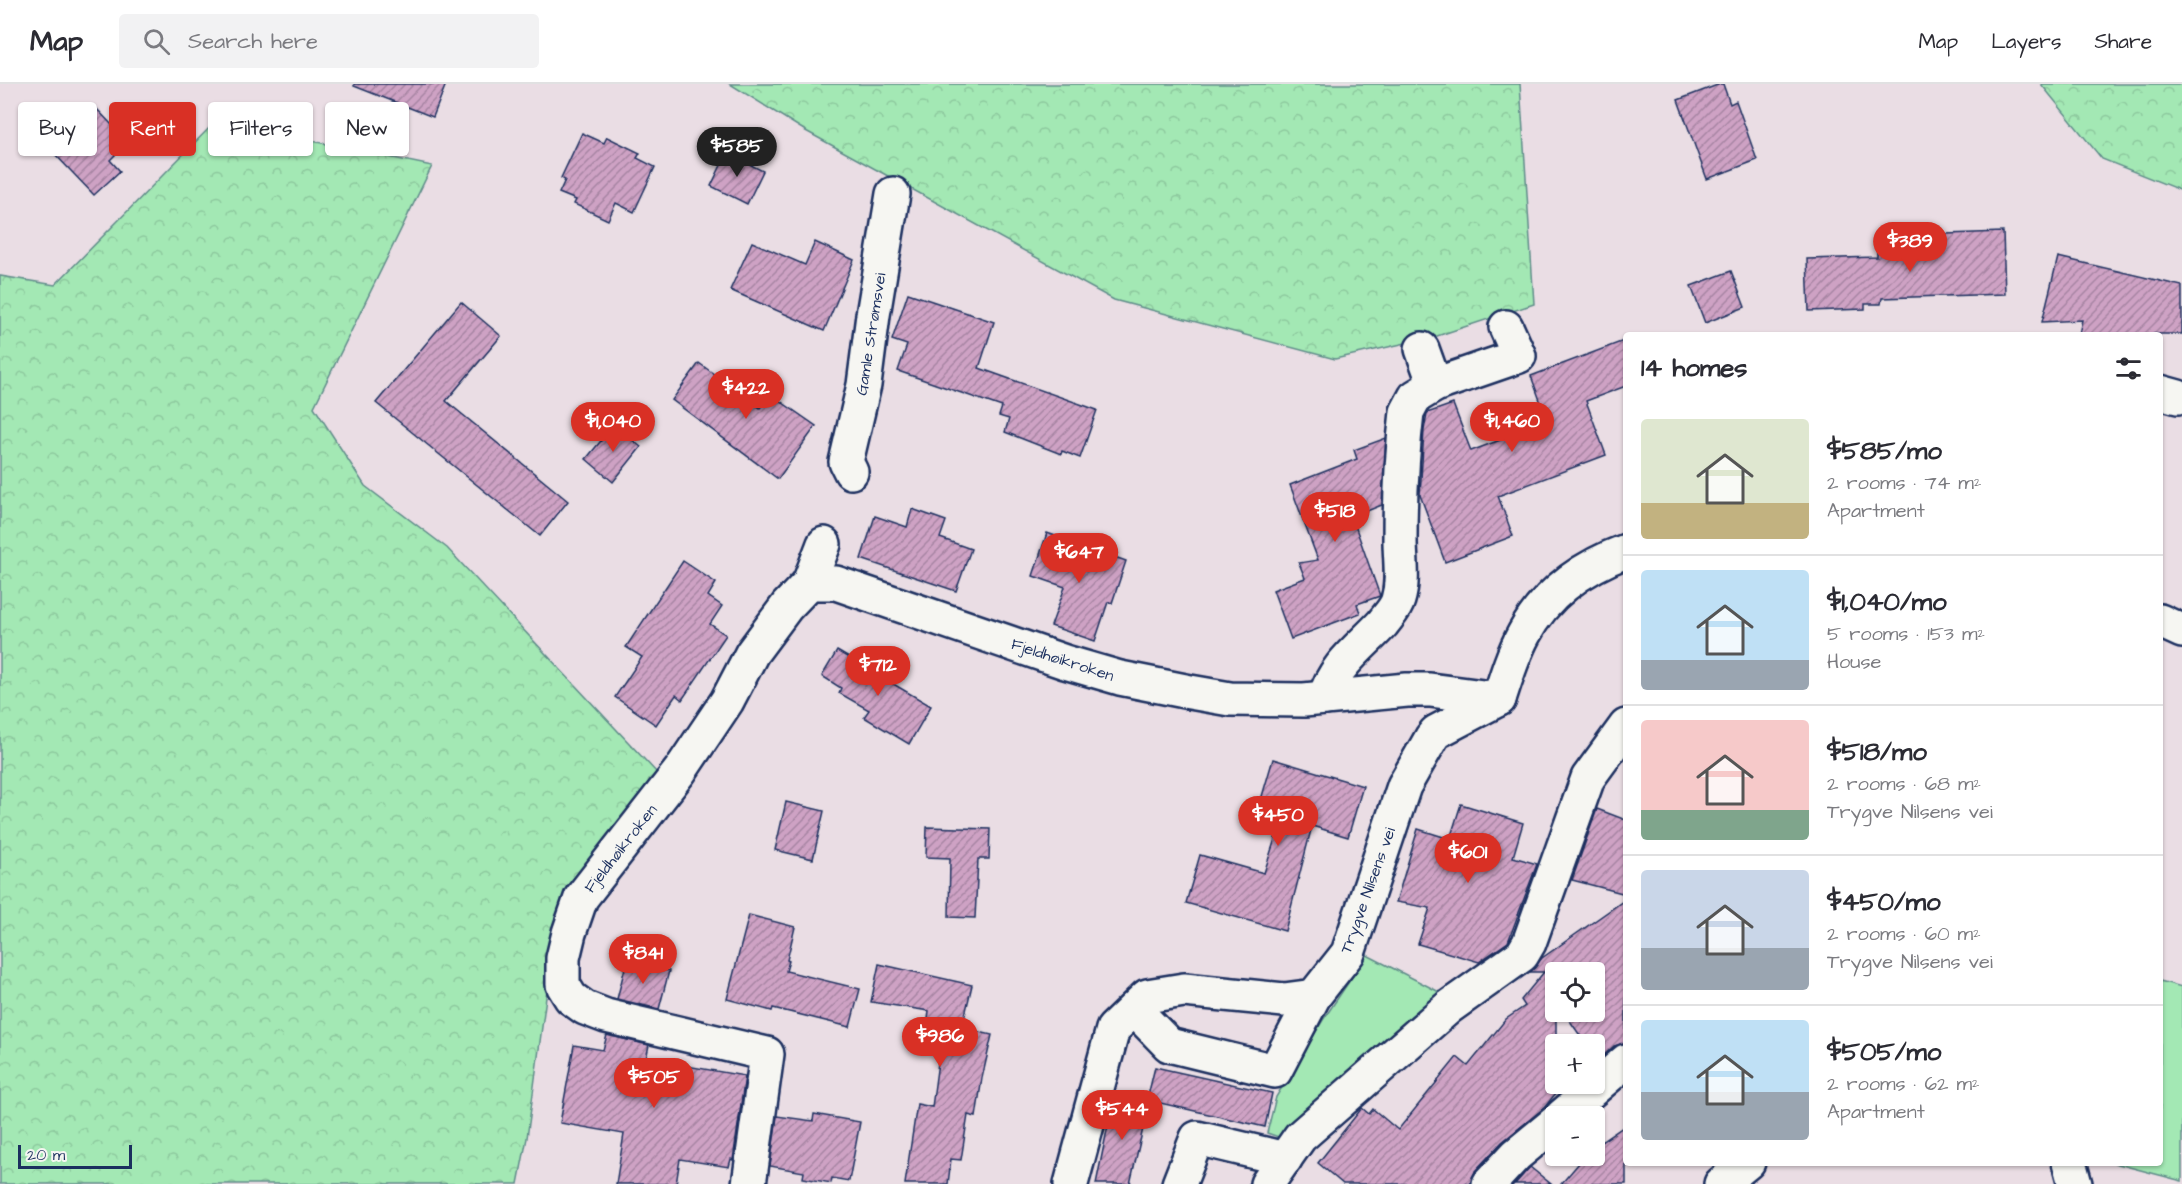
<!DOCTYPE html>
<meta charset="utf-8">
<style>
body{margin:0;font-family:"Architects Daughter",sans-serif;background:#f2f2f3;color:#2b2b33;height:100vh;display:flex;flex-direction:column;font-size:22px;white-space:nowrap}
*{box-sizing:border-box;margin:0}
p{font-size:20px;color:#7c7c81}
.icon{flex:none;width:33px;height:33px;fill:none;stroke:currentColor;stroke-width:2;stroke-linecap:round;stroke-linejoin:round}
.map{position:relative;flex:1;overflow:hidden}
.panel{position:absolute;left:1623px;top:248px;width:540px;height:834px;display:flex;flex-direction:column;background:#fff;border-radius:6px;box-shadow:0 2px 4px #0004}
.panel>*{flex:none}
.top-card{position:absolute;left:18px;top:18px;width:570px;height:54px;display:flex;gap:12px}
.buttons{position:absolute;left:1545px;top:878px;display:grid;gap:12px}
.buttons a{display:grid;place-items:center;width:60px;height:60px;border-radius:6px;background:#fff;box-shadow:0 2px 4px #0004;font-size:30px}
.scale{position:absolute;left:18px;bottom:15px;width:114px;box-sizing:border-box;padding-left:6px;border:3px solid #1b2f5e;border-top:0;font-size:16px;line-height:21px;white-space:nowrap;color:#1b2f5e;-webkit-text-stroke:4px #f6f6f2;paint-order:stroke}
.price{position:absolute;translate:-50% -51px;padding:0 14px;border-radius:21px;background:#d93025;color:#fff;font-size:20px;line-height:39px;filter:drop-shadow(0 2px 3px #0008)}
.price::after{content:'';position:absolute;left:50%;top:36px;width:18px;height:14px;margin-left:-9px;background:inherit;clip-path:polygon(0 0,100% 0,50% 100%)}
.price.current{background:#222;color:#fff}
ul{padding:0;list-style:none}
li{display:flex;align-items:center;gap:18px;height:150px;padding:0 18px}
li+li{border-top:2px solid #e1e1e2}
li span{display:grid;place-items:center;flex:none;width:168px;height:120px;border-radius:6px;color:#555}
li>.icon{margin-inline-start:auto}
span .icon{width:72px;height:72px;fill:#fffc;stroke-width:1}
li b{font-size:26px}
h2{display:flex;justify-content:space-between;align-items:center;height:72px;padding:0 18px;font-size:26px}
.tag{padding:0 21px;border-radius:6px;background:#fff;box-shadow:0 2px 4px #0004;font-size:21px;line-height:54px}
.tag.current{background:#d93025;color:#fff}
header{display:flex;align-items:center;gap:36px;box-sizing:border-box;height:84px;padding:0 30px;background:#fff;border-bottom:2px solid #e1e1e2}
header strong{font-size:28px}
nav{display:flex;gap:33px;margin-inline-start:auto;font-size:21px}
.search{width:420px;height:54px;background:#f2f2f3;display:flex;align-items:center;gap:15px;box-sizing:border-box;padding:0 21px;border-radius:6px;color:#7c7c81;font-size:22px}
.map>svg:first-child{display:block}
</style>
<header>
<strong>Map</strong>
<div class="search"><svg class="icon" aria-label="search" viewBox="0 0 24 24"><circle cx="10" cy="10" r="6"/><path d="M15 15l6 6"/></svg>Search here</div>
<nav><a>Map</a><a>Layers</a><a>Share</a></nav>
</header>
<div class="map">
<svg width="2182" height="1100" viewBox="0 0 2182 1100">
<defs>
<pattern id="forest-crowns" width="20" height="18" patternUnits="userSpaceOnUse" patternTransform="scale(1.5)"><rect width="20" height="18" fill="#a3e8b4"/><path d="M2 6a3 3 0 1 1 6 0M12 15a3 3 0 1 1 6 0" fill="none" stroke="#8cc79d"/></pattern>
<pattern id="building-hatch" width="6" height="6" patternUnits="userSpaceOnUse" patternTransform="scale(1.5)"><rect width="6" height="6" fill="#cea2c4"/><path d="M-1 1l2-2M0 6l6-6M5 7l2-2" fill="none" stroke="#a684a2"/></pattern>
</defs>
<rect width="100%" height="100%" fill="#eadde4"/>
<filter id="ink" filterUnits="userSpaceOnUse"><feTurbulence type="fractalNoise" baseFrequency=".0167" numOctaves="2"/><feDisplacementMap in="SourceGraphic" scale="12" xChannelSelector="R" yChannelSelector="G"/><feConvolveMatrix kernelMatrix="1 2 1 2 8 2 1 2 1" color-interpolation-filters="sRGB"/></filter>
<g filter="url(#ink)">
<g fill="#a3e8b4" stroke="#5f8c89" stroke-width="1.5">
<polygon points="1367,871 1451,914 1287,1056 1267,1049 1276,1013 1323,936"/>
<polygon points="2160,897 2182,903 2182,1097 2114,1079 2160,1078"/>
</g>
<g fill="url(#forest-crowns)" stroke="#5f8c89" stroke-width="1.5">
<polygon points="730,0 1520,0 1534,220 1437,252 1335,275 1114,216 804,46"/>
<polygon points="2041,0 2182,0 2182,107 2102,75"/>
<polygon points="216,37 432,82 314,323 365,402 447,464 658,690 551,876 527,1054 518,1100 0,1100 0,192 55,201"/>
</g>
<g fill="url(#building-hatch)" stroke="#1b2f5e" stroke-width="1.5">
<polygon points="354,0 446,0 433,33 354,2"/>
<polygon points="1720,0 1723,0 1730,20 1736,17 1757,76 1707,95 1678,16"/>
<polygon points="96,24 128,58 110,76 120,87 94,111 51,66"/>
<polygon points="582,49 604,59 607,53 640,69 637,74 655,83 634,128 616,119 608,136 574,120 576,116 559,109 565,96 561,94"/>
<polygon points="727,69 763,87 747,120 711,102"/>
<polygon points="2003,148 2005,210 1882,214 1881,220 1865,220 1865,225 1809,227 1807,175 1877,173 1877,162 1946,160 1946,150"/>
<polygon points="752,158 805,181 815,158 854,176 824,247 730,206"/>
<polygon points="2058,173 2182,202 2182,250 2079,250 2082,236 2042,238"/>
<polygon points="1731,187 1745,223 1705,239 1691,202"/>
<polygon points="908,209 994,238 979,284 1097,326 1080,374 1062,367 1061,370 1005,348 1009,335 999,332 1002,323 898,287 907,261 892,256"/>
<polygon points="461,218 501,252 446,317 568,417 540,452 376,319"/>
<polygon points="1626,256 1626,302 1586,317 1606,371 1498,412 1513,452 1445,478 1420,411 1424,346 1427,329 1453,320 1471,367 1548,338 1531,292"/>
<polygon points="699,279 760,324 770,310 816,342 778,395 672,316"/>
<polygon points="614,341 641,363 613,398 586,375"/>
<polygon points="1386,354 1382,421 1352,433 1380,512 1357,520 1360,529 1291,555 1273,506 1305,494 1299,479 1318,476 1290,401 1357,375 1354,366"/>
<polygon points="912,425 946,437 940,454 971,465 956,507 861,475 875,432 907,443"/>
<polygon points="1047,449 1126,477 1112,519 1108,518 1095,557 1051,542 1065,503 1033,492"/>
<polygon points="683,477 716,499 708,512 722,522 710,540 726,551 682,616 676,611 656,641 615,613 642,573 626,563"/>
<polygon points="837,567 931,622 909,660 864,633 869,626 839,609 841,604 822,592"/>
<polygon points="1273,675 1363,702 1348,753 1312,742 1285,847 1186,819 1200,771 1264,789 1282,733 1258,726"/>
<polygon points="786,718 824,727 813,775 775,766"/>
<polygon points="1461,720 1523,739 1513,773 1537,780 1508,858 1479,878 1418,860 1430,824 1396,818 1418,745 1450,755"/>
<polygon points="1597,725 1626,736 1626,810 1572,796"/>
<polygon points="927,743 990,745 989,775 978,775 975,834 949,833 950,774 926,773"/>
<polygon points="1626,815 1626,959 1614,962 1601,974 1598,970 1595,972 1594,960 1586,960 1563,927 1594,927 1594,888 1556,888 1556,1009 1544,1024 1502,1058 1475,1087 1471,1100 1343,1100 1318,1079 1362,1024 1369,1030 1373,1025 1398,1046 1457,973 1468,982 1506,935 1525,922 1521,916 1544,888 1530,888 1542,874"/>
<polygon points="749,831 795,843 787,876 789,877 786,887 860,905 850,943 773,924 772,927 727,915"/>
<polygon points="627,876 669,887 659,925 617,915"/>
<polygon points="879,880 972,901 962,944 992,951 982,994 976,1033 968,1031 961,1076 951,1075 948,1100 905,1100 917,1020 932,1023 940,963 925,959 929,927 871,918"/>
<polygon points="607,951 649,961 646,975 745,992 733,1076 731,1075 729,1083 680,1075 676,1100 616,1100 624,1050 560,1039 574,961 603,966"/>
<polygon points="1155,983 1272,1009 1265,1043 1147,1016"/>
<polygon points="1114,1012 1149,1019 1130,1100 1096,1100"/>
<polygon points="814,1030 860,1038 849,1097 832,1094 831,1099 803,1094 804,1088 770,1082 777,1032 813,1037"/>
<polygon points="1626,1041 1626,1100 1561,1100 1586,1071 1594,1071 1594,1063"/>
<polygon points="1530,1083 1551,1100 1515,1100"/>
</g>
<g fill="none" stroke-linecap="round" stroke-linejoin="round">
<defs>
<g id="minor">
<polyline points="1422,265 1435,301"/>
<polyline points="2160,308 2178,313"/>
<polyline points="851,388 846,378 864,301 873,231 893,110"/>
<polyline points="809,499 824,460"/>
<polyline points="2160,537 2182,547"/>
<path d="M1325 614C1333 582 1362 562 1383 539 1388 532 1396 524 1398 516 1404 497 1400 476 1400 456 1400 414 1402 370 1407 328L1415 313 1435 301 1519 272 1506 243"/>
<polyline points="1134,925 1169,961 1275,987 1314,912"/>
<polyline points="1562,1032 1626,977"/>
<polyline points="2069,1078 2075,1100"/>
<polyline points="749,1100 767,970 606,932 585,924 571,914 563,901 563,874 569,849 581,814 680,687 727,617 752,569 787,522 809,499 836,499 1065,578 1120,594 1190,608 1230,615 1304,616 1407,606 1430,606 1499,615"/>
<path d="M1071 1100 1113 945 1147 912 1184 906 1284 916 1314 912 1348 869 1404 702 1432 653 1436 648 1499 615C1506 593 1513 570 1524 550 1546 509 1583 483 1626 467"/>
<polyline points="1179,1100 1197,1054 1285,1075"/>
<polyline points="1267,1100 1300,1053 1449,923 1522,871 1529,859 1588,694 1626,642"/>
<polyline points="1489,1100 1516,1071 1556,1038"/>
<polyline points="1721,1100 1748,1078"/>
</g>
</defs>
<use href="#minor" stroke="#1b2f5e" stroke-width="38"/>
<use href="#minor" stroke="#f6f6f2" stroke-width="33"/>
</g>
</g>
<g text-anchor="middle" stroke-width="4.5" stroke-linejoin="round" paint-order="stroke">
<g font-size="16" fill="#1b2f5e" stroke="#f6f6f2">
<text transform="translate(870 250) rotate(-81)" y="6">Gamle Strømsvei</text>
<text transform="translate(1063 575) rotate(18)" y="6">Fjeldhøikroken</text>
<text transform="translate(620 764) rotate(-52)" y="6">Fjeldhøikroken</text>
<text transform="translate(1367 806) rotate(-70)" y="6">Trygve Nilsens vei</text>
</g>
</g>
</svg>
<div class="buttons">
<a><svg class="icon" aria-label="locate" viewBox="0 0 24 24"><circle cx="12" cy="12" r="6"/><path d="M12 2v4M12 18v4M2 12h4M18 12h4"/></svg></a>
<a>+</a>
<a>−</a>
</div>
<div class="scale">20 m</div>
<b class="price current" style="left:737px;top:94px">$585</b>
<b class="price" style="left:1910px;top:189px">$389</b>
<b class="price" style="left:746px;top:336px">$422</b>
<b class="price" style="left:613px;top:369px">$1,040</b>
<b class="price" style="left:1512px;top:369px">$1,460</b>
<b class="price" style="left:1335px;top:459px">$518</b>
<b class="price" style="left:1079px;top:500px">$647</b>
<b class="price" style="left:878px;top:613px">$712</b>
<b class="price" style="left:1278px;top:763px">$450</b>
<b class="price" style="left:1468px;top:800px">$601</b>
<b class="price" style="left:643px;top:901px">$841</b>
<b class="price" style="left:940px;top:984px">$986</b>
<b class="price" style="left:654px;top:1025px">$505</b>
<b class="price" style="left:1122px;top:1057px">$544</b>
<div class="top-card">
<a class="tag">Buy</a>
<a class="tag current">Rent</a>
<a class="tag">Filters</a>
<a class="tag">New</a>
</div>
<section class="panel">
<h2>14 homes<svg class="icon" aria-label="filters" viewBox="0 0 24 24"><path d="M4 7h16M4 17h16"/><circle cx="9" cy="7" r="2"/><circle cx="15" cy="17" r="2"/></svg></h2>
<ul>
<li><span style="background:linear-gradient(#dfe7d0 70%,#c2b280 0)"><svg class="icon" aria-label="home" viewBox="0 0 24 24"><path d="M3 11l9-7 9 7M6 9v11h12V9"/></svg></span><div><b>$585/mo</b><p>2 rooms · 74 m²</p><p>Apartment</p></div></li>
<li><span style="background:linear-gradient(#bfe0f5 75%,#9aa5b1 0)"><svg class="icon" aria-label="home" viewBox="0 0 24 24"><path d="M3 11l9-7 9 7M6 9v11h12V9"/></svg></span><div><b>$1,040/mo</b><p>5 rooms · 153 m²</p><p>House</p></div></li>
<li><span style="background:linear-gradient(#f6c9c9 75%,#7fa58c 0)"><svg class="icon" aria-label="home" viewBox="0 0 24 24"><path d="M3 11l9-7 9 7M6 9v11h12V9"/></svg></span><div><b>$518/mo</b><p>2 rooms · 68 m²</p><p>Trygve Nilsens vei</p></div></li>
<li><span style="background:linear-gradient(#c9d6e8 65%,#9aa5b1 0)"><svg class="icon" aria-label="home" viewBox="0 0 24 24"><path d="M3 11l9-7 9 7M6 9v11h12V9"/></svg></span><div><b>$450/mo</b><p>2 rooms · 60 m²</p><p>Trygve Nilsens vei</p></div></li>
<li><span style="background:linear-gradient(#bfe0f5 60%,#9aa5b1 0)"><svg class="icon" aria-label="home" viewBox="0 0 24 24"><path d="M3 11l9-7 9 7M6 9v11h12V9"/></svg></span><div><b>$505/mo</b><p>2 rooms · 62 m²</p><p>Apartment</p></div></li>
</ul>
</section>
</div>
